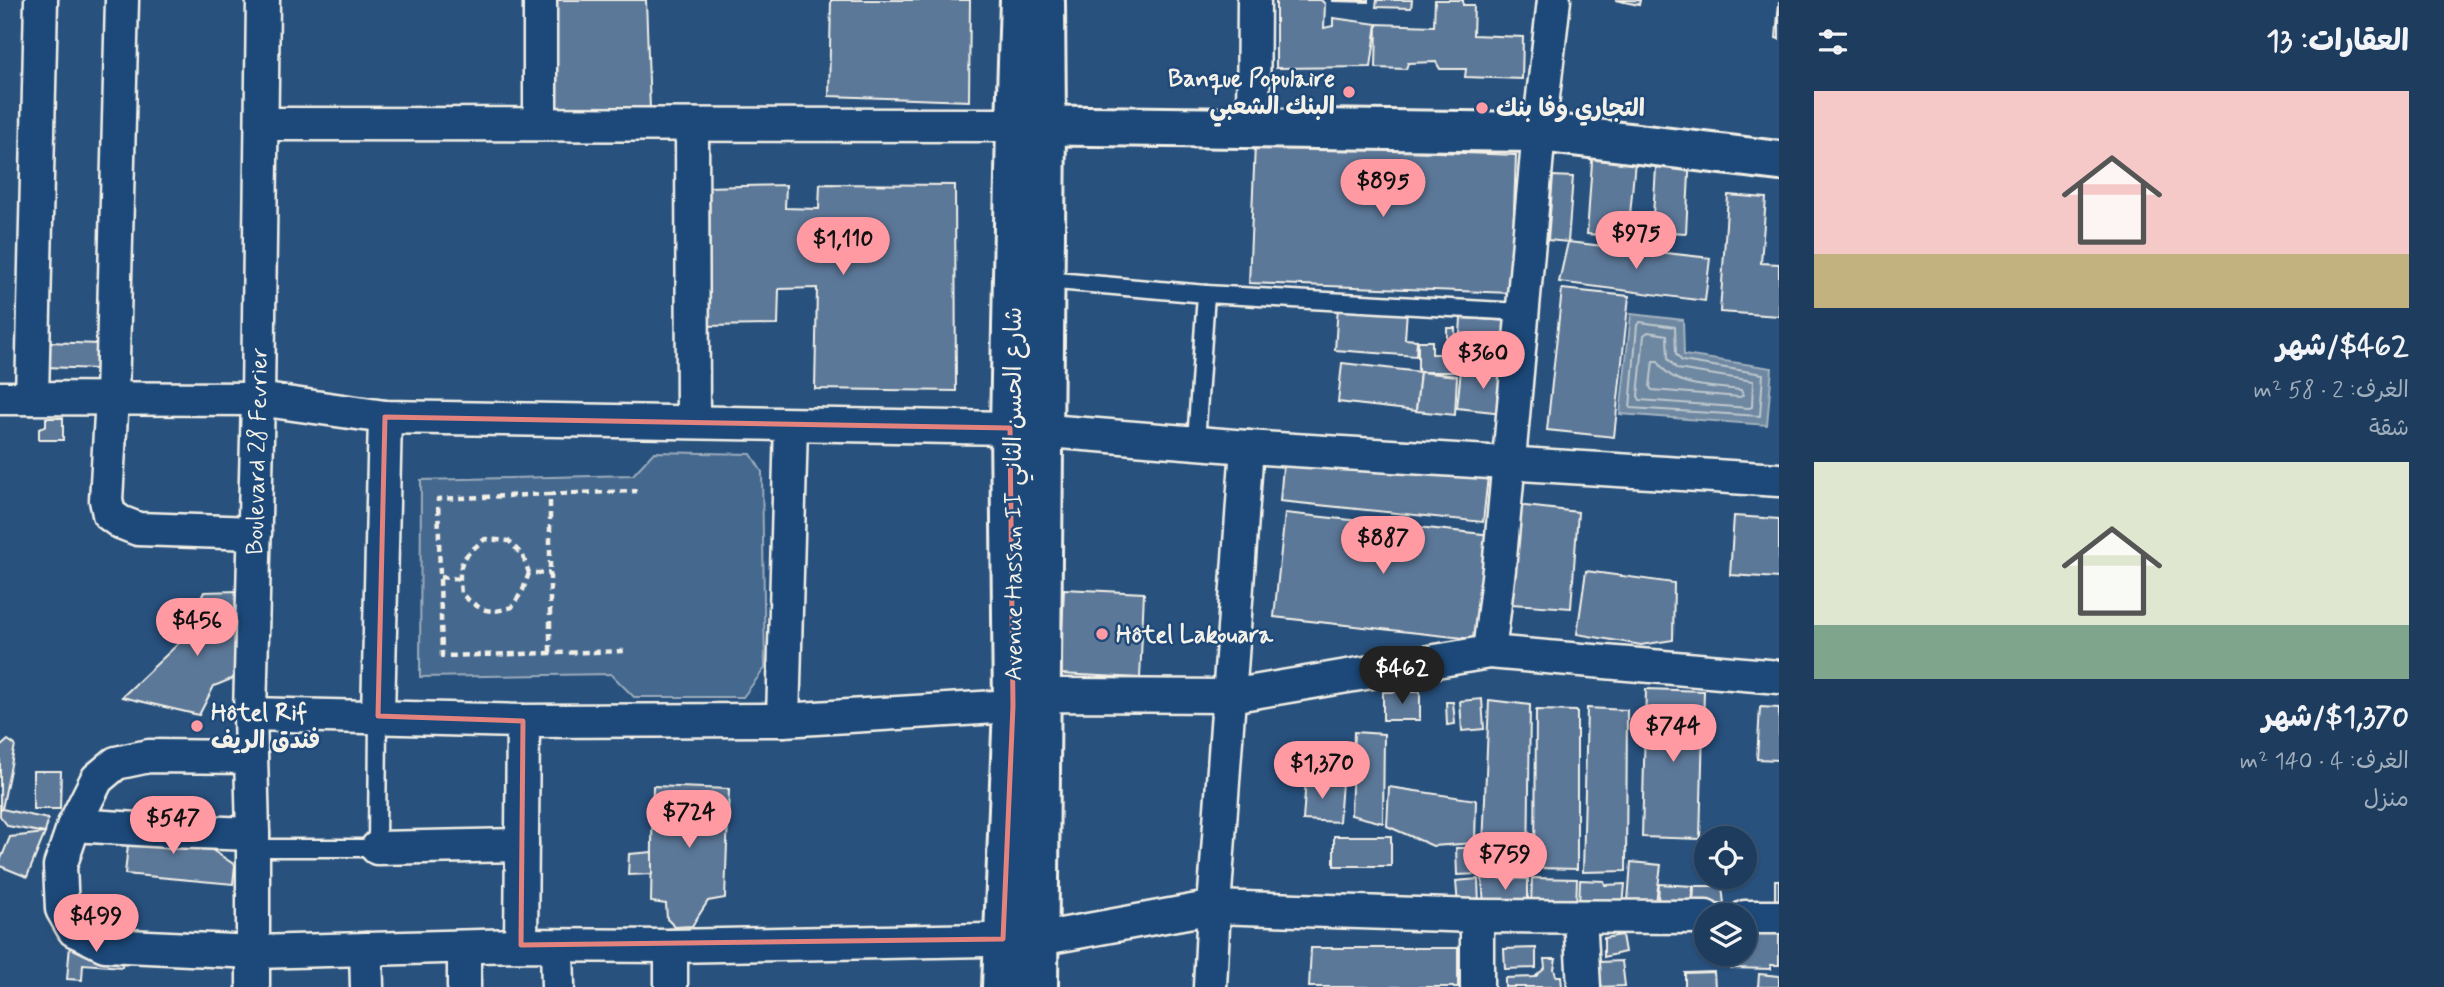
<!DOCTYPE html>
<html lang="ar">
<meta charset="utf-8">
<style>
body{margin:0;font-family:Mynerve,"Playpen Sans Arabic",sans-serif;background:#264464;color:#f1f3f6;direction:rtl;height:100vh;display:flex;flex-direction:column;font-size:26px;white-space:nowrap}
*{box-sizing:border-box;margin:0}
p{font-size:23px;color:#a1aebc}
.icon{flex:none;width:38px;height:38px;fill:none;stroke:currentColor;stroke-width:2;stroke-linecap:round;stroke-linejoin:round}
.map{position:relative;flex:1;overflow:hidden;direction:ltr}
.side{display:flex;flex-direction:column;background:#1e3d5e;width:665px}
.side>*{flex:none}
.buttons{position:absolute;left:1694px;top:826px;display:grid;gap:14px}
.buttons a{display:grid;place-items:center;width:63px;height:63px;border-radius:50%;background:#1e3d5e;box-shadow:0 2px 5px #0004,0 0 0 2px #3c5673;font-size:35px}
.price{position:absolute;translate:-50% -60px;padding:0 16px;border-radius:24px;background:#ff9aa2;color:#111;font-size:23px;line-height:46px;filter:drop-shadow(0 2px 4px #0008)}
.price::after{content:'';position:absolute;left:50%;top:42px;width:21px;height:16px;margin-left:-10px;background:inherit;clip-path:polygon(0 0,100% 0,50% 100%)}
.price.current{background:#222;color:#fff}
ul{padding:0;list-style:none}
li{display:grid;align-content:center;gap:14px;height:371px;padding:0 35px}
li span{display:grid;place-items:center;height:217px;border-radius:0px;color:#555}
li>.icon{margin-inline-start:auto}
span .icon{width:126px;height:126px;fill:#fffc;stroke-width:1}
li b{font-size:30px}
h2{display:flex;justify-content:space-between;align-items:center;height:84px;padding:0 35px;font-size:30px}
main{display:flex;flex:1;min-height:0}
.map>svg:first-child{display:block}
</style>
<main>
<section class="side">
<h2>العقارات: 13<svg class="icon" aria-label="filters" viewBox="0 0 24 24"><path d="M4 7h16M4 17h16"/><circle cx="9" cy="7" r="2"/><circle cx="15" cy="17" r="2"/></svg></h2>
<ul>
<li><span style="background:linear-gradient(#f6c9c9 75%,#c2b280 0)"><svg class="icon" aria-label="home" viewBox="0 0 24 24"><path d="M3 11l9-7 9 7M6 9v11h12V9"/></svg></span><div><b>$462/شهر</b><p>الغرف: 2 · 58 m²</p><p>شقة</p></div></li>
<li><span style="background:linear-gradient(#dfe7d0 75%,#7fa58c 0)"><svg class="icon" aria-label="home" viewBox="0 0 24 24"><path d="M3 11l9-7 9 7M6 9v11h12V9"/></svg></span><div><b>$1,370/شهر</b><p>الغرف: 4 · 140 m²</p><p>منزل</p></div></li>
</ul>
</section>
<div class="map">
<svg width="1779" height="987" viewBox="0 0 1779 987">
<rect width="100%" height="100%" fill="#28517e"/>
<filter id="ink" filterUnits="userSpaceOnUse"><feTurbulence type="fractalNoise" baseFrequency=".0143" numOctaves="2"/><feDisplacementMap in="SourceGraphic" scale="14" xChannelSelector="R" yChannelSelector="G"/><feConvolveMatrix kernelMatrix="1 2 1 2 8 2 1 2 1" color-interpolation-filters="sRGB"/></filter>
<g filter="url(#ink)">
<polygon fill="#45688e" stroke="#9cacbb" stroke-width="2" points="654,452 751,454 762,472 765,668 743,697 634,697 611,674 420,677 421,480 633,475"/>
<polygon fill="#6e88a2" stroke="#a4b2be" stroke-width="2" points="1631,314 1683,320 1684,355 1772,368 1767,425 1620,414"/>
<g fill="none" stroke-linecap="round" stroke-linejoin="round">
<g stroke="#bec7cc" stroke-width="2">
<polygon points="1640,322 1675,327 1676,354 1682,361 1763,374 1760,416 1630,408 1637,325"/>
<polygon points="1648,332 1667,335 1668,359 1677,369 1753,381 1752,407 1749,408 1640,400 1638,396 1644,335"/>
<path d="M1653 361H1658C1672 389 1713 386 1741 390L1743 395 1740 397 1652 390 1650 387Z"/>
</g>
</g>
<g fill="#5b7899" stroke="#f4f1e8" stroke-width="2">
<polygon points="553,0 646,0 650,109 554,113"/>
<polygon points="831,0 970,0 969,101 829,96"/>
<polygon points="1276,0 1321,0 1325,4 1324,28 1333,26 1333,18 1377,24 1371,67 1276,68"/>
<polygon points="1333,0 1368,0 1368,2 1333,1"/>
<polygon points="1377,0 1412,0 1411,8 1376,7"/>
<polygon points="1435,0 1463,0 1463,5 1474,5 1473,35 1523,37 1522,79 1465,77 1466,69 1440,69 1436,62 1408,63 1406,69 1376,68 1377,24 1434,26"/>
<polygon points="1615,0 1640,0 1639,5"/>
<polygon points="1779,2 1779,39 1776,38"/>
<polygon points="1255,145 1516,155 1511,293 1249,283"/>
<polygon points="1593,147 1636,150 1628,237 1587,234"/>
<polygon points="1657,152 1690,154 1686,233 1652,231"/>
<polygon points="1553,176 1573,177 1568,242 1548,240"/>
<polygon points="820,184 955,185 956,391 815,389 817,288 779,289 778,325 700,326 706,187 786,185 785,208 819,209"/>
<polygon points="1728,195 1766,198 1761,263 1779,264 1779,316 1720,312"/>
<polygon points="1568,242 1710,258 1705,301 1559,282"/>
<polygon points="1562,289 1629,296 1614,437 1547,430"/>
<polygon points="1338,306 1407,310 1405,339 1417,340 1416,356 1335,350"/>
<polygon points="1461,318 1510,321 1507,369 1458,367"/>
<polygon points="1447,328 1455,328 1455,372 1418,372 1418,341 1432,341 1432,354 1447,354"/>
<polygon points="48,342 98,344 98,369 45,367"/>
<polygon points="1342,363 1420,372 1416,411 1338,402"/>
<polygon points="1492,368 1507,369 1503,413 1457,408 1461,370 1491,374"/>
<polygon points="1420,372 1457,376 1455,415 1416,411"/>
<polygon points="46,418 63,418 63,440 39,440 39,429 46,426"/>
<polygon points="1284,455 1488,476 1483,522 1280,501"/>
<polygon points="1516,505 1578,512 1571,608 1511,604"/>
<polygon points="1285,513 1492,535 1481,640 1274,617"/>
<polygon points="1734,516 1779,519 1779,578 1730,575"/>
<polygon points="1586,571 1674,583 1673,640 1641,645 1577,634"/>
<polygon points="1064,589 1144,593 1140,678 1060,674"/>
<polygon points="238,591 241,675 214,686 199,715 122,697 179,643 204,592"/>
<polygon points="1646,689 1704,691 1700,839 1642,837"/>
<rect x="1383" y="692" width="37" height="28"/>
<polygon points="1482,699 1484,729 1462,731 1460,701"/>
<polygon points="1489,700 1530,705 1528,873 1482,872"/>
<polygon points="1446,702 1453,702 1455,724 1447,725"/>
<polygon points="1760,707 1779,708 1779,760 1757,759"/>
<polygon points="1587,708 1627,710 1626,871 1583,872"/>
<polygon points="1536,710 1577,711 1577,869 1535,868"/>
<polygon points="1354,732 1384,734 1383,823 1351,815"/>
<polygon points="8,740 15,745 2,809 48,819 45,833 8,826 0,816 0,747"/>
<polygon points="1327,763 1343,767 1341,775 1325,774"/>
<polygon points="33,771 61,771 60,809 33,809"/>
<polygon points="1306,779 1342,782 1339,822 1303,820"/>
<polygon points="653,786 729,789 725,898 708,901 692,926 675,927 667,919 666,904 651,902"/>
<polygon points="1389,787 1476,800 1475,843 1433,846 1387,826"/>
<polygon points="131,815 206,846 235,865 233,884 125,874"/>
<polygon points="45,833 27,877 0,866 0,861 10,837"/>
<rect x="1334" y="836" width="57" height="30"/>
<polygon points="1456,848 1478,848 1479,874 1457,875"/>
<polygon points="652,852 652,874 628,875 629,854"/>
<polygon points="1631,862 1661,865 1656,902 1628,901"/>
<polygon points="1482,878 1528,879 1528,905 1484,906"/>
<polygon points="1532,878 1577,879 1576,907 1531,906"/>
<polygon points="1478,879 1479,904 1458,906 1456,881"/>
<polygon points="1580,880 1604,881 1605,885 1625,884 1623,906 1579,907"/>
<rect x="1775" y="880" width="4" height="24"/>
<polygon points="1659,884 1693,886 1692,904 1658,902"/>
<polygon points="1694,886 1722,886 1724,904 1693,904"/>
<polygon points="1745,927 1779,928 1779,965 1771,965 1771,969 1730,968 1730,956 1723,954 1745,954"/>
<polygon points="126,931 122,967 83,964 82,980 67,979 70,945"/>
<polygon points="1622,935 1625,952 1604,957 1604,938"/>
<polygon points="1311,948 1458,948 1458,987 1309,987"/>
<polygon points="1536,948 1536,968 1505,969 1504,949"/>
<polygon points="1544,959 1556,959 1554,969 1556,976 1561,976 1562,987 1505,987 1505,978 1535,977 1545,968"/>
<polygon points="1622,961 1625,986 1598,987 1599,962"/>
<polygon points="1714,972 1715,987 1685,987 1685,973"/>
<polygon points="1759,974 1779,976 1779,987 1758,987"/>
</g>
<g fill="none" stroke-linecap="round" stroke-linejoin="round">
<defs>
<g id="service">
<polyline points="1045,280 1206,294 1196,442"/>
<polyline points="1206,294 1521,312"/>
<polyline points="253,848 377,848 378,716"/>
</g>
<g id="minor">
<polyline points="122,0 112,398 106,500 109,514 120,522 138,529 255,533"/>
<polyline points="263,124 1016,125"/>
<polyline points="540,124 540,0"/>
<polyline points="692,126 693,421"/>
<polyline points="1253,128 1254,0"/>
<polyline points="0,398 258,399 385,417 1010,428 1247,447 1779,480"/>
<polyline points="32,398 41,0"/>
<polyline points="1489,652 1499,569 1539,132 1554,0"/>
<polyline points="250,714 523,721 783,720 1013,706 1040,697 1060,695 1230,696 1489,652 1779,677"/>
<polyline points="378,716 385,417"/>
<polyline points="783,720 791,425"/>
<polyline points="251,757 149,756 116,763 97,779 74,825 60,866 62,909 74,930 105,945 254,952 521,945 671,946 1039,939 1214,907 1477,916 1477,987"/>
<polyline points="74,825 170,831 253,834"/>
<polyline points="377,848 522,845"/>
<polyline points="1477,916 1706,917"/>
<polyline points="1580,917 1584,987"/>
<polyline points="1745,917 1779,917"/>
<polyline points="521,945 523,721"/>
<polyline points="671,946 671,987"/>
<polyline points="557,947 558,987"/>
<polyline points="464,948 464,987"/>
<polyline points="366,949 367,987"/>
<path id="s1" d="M253 987V834L250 714 258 399 263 0"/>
<polyline points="1210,987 1214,907 1247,447"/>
</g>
<g id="tertiary">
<polyline points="1002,987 1013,706 1010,428 1016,125"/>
<polyline points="1038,987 1046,125"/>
</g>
<g id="primary">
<polyline points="1020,0 1016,125 1539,132 1779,161"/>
<polyline points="1045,2 1046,125"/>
</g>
</defs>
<use href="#service" stroke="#f4f1e8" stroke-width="21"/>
<use href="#minor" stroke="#f4f1e8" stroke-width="37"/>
<use href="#tertiary" stroke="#f4f1e8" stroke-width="44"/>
<use href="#primary" stroke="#f4f1e8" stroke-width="44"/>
<g stroke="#f4f1e8" stroke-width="4.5" stroke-dasharray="7 5" stroke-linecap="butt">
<polyline points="550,494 438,499 442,656 628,651"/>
<path d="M529 573 523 590 512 607C487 615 481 610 461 594 458 562 460 559 485 539L509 541 523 556 529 573H550"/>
<polyline points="440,577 460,579"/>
<polyline points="550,652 550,494 637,491"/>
</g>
<use href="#service" stroke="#1f4a7a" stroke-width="16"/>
<use href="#minor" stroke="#1f4a7a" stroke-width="32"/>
<use href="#tertiary" stroke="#1f4a7a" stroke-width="38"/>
<use href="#primary" stroke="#1f4a7a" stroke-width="38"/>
</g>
</g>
<path fill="none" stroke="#e4827e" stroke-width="5" stroke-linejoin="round" d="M385 417 1010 428 1013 706 1003 939 521 945 523 721 378 716Z"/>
<g fill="#ff9aa2" stroke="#1f4a7a" stroke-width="2.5">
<circle cx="1349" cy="92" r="7"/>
<circle cx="1482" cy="108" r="7"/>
<circle cx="1102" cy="634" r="7"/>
<circle cx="197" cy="726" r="7"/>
</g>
<g text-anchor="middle" stroke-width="5" stroke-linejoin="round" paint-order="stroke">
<g font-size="24" font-weight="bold" fill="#f4f1e8" stroke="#1f4a7a" text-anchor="start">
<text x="1335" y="86" text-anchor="end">Banque Populaire<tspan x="1335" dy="28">البنك الشعبي</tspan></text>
<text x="1496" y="116">التجاري وفا بنك</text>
<text x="1116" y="642">Hôtel Lakouara</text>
<text x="211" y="720">Hôtel Rif<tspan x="211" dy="28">فندق الريف</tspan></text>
</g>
<g font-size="24" fill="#f4f1e8" stroke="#1f4a7a">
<text dy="8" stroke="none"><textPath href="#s1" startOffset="536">Boulevard 28 Fevrier</textPath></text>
<text transform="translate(1013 494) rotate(-90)" y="8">Avenue Hassan II شارع الحسن الثاني</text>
</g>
</g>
</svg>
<div class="buttons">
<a><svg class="icon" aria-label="locate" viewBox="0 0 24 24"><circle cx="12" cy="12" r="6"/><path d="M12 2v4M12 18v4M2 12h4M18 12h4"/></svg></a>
<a><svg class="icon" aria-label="layers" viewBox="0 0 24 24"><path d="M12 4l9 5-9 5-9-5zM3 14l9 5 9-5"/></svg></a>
</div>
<b class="price" style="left:1383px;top:219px">$895</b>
<b class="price" style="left:1636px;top:271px">$975</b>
<b class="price" style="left:843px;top:277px">$1,110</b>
<b class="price" style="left:1483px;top:391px">$360</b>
<b class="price" style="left:1383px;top:576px">$887</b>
<b class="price" style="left:197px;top:658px">$456</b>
<b class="price current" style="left:1402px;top:706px">$462</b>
<b class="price" style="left:1673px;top:764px">$744</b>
<b class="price" style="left:1322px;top:801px">$1,370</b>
<b class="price" style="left:689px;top:850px">$724</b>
<b class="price" style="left:173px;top:856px">$547</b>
<b class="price" style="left:1505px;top:892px">$759</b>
<b class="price" style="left:96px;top:954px">$499</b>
</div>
</main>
